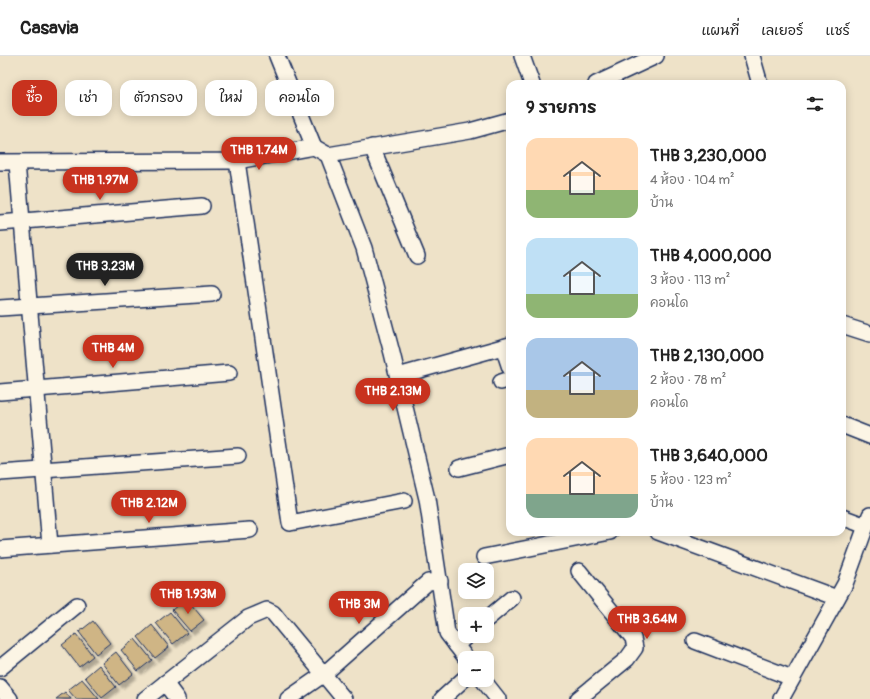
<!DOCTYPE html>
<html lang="th">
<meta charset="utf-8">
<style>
body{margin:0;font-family:Pangolin,"Playpen Sans Thai",sans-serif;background:#f2f2f2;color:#222;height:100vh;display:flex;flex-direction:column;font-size:15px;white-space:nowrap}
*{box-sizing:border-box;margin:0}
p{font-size:13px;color:#767676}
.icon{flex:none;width:22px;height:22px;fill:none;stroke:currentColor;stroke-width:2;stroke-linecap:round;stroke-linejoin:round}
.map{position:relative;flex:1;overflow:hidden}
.side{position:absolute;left:506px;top:24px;width:340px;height:456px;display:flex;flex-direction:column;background:#fff;border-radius:12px;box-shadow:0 2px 10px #0003}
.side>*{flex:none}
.top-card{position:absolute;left:12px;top:24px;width:380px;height:36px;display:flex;gap:8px}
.tools{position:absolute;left:458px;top:507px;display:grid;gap:8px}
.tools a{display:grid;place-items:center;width:36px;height:36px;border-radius:8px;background:#fff;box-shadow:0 2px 10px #0003;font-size:20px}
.price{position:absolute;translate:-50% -34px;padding:0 9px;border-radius:14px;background:#c8321e;color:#fff;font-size:13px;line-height:26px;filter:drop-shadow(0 1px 2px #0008)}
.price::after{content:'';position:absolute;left:50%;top:24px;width:12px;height:9px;margin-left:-6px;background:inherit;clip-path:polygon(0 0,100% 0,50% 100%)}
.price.selected{background:#222;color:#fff}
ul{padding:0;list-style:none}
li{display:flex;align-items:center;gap:12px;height:100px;padding:0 20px}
li span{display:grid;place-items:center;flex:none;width:112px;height:80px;border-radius:12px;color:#555}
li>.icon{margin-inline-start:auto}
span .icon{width:48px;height:48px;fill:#fffc;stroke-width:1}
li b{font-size:17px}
h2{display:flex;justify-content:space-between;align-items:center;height:48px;padding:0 20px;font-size:17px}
.tag{padding:0 14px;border-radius:12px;background:#fff;box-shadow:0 2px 10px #0003;font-size:14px;line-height:36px}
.tag.selected{background:#c8321e;color:#fff}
header{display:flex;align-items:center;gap:24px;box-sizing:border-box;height:56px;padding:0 20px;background:#fff;border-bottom:1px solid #e0e0e0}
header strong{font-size:19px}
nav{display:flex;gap:22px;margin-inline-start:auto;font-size:14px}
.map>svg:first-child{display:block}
</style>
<header>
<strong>Casavia</strong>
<nav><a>แผนที่</a><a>เลเยอร์</a><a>แชร์</a></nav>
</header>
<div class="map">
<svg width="870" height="643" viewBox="0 0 870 643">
<defs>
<filter id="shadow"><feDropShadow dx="3.5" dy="3.5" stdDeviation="1" flood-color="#0004"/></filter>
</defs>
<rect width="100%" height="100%" fill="#eee2c8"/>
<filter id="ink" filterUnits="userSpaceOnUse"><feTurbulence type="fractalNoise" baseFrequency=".025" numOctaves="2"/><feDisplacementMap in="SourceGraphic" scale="8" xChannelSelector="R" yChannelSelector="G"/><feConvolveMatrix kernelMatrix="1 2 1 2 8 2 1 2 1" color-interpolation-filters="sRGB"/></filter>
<g filter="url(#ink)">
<g fill="#cfb585" stroke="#1b2f5e" filter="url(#shadow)">
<polygon points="186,542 204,564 190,575 172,554"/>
<polygon points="170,556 187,577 173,588 156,567"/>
<polygon points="93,565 110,587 96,598 79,576"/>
<polygon points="152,569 169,591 155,602 138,581"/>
<polygon points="76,578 93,600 79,611 62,589"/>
<polygon points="135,583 152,604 138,615 121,594"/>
<polygon points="116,596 133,618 119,629 102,607"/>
<polygon points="99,609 116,631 102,642 85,621"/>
<polygon points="82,623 99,643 76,643 68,634"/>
<polygon points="65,636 71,643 56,643"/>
</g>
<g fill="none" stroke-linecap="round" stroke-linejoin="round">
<defs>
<g id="street">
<polyline points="277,0 314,91"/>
<polyline points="522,0 532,28"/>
<polyline points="752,0 760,28"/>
<polyline points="596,28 656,0"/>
<polyline points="372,91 417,200"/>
<polyline points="328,99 364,192 392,297 427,443 447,577 466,602"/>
<polyline points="237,105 290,467 404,445"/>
<polyline points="0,106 237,105 314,91 328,99 470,75 510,64"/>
<polyline points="17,107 50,489"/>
<polyline points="0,167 202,150"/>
<polyline points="0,252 212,238"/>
<polyline points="842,269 870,278"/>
<polyline points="503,291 510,312"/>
<polyline points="398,320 510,289"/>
<polyline points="501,326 510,323"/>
<polyline points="0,336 229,317"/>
<polyline points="842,369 870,380"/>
<polyline points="459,412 510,399"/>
<polyline points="0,417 238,400"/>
<polyline points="842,461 866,470"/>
<polyline points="658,476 837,542"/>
<polyline points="0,493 250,474"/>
<polyline points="484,501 610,476"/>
<polyline points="487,563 512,542"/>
<polyline points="695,585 792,622"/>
<polyline points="456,589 467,580"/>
<polyline points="0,612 77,549"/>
<polyline points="483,624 498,643"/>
<polyline points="165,627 177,643"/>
<polyline points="0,631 10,643"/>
<polyline points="145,643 248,562 267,554 273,557 344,643"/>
<polyline points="288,643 324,618 428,526 440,525"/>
<polyline points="442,643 465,622"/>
<polyline points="578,643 627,603 635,592 633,582 579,515"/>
<polyline points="781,643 845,528 870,459"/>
</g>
</defs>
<use href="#street" stroke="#1b2f5e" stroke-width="18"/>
<use href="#street" stroke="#fcf5e5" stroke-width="15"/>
</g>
</g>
</svg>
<div class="tools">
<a><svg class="icon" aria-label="layers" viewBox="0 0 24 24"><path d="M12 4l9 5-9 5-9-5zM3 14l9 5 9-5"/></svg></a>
<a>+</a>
<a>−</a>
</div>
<b class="price" style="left:259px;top:115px">THB 1.74M</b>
<b class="price" style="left:100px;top:145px">THB 1.97M</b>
<b class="price selected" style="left:105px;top:231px">THB 3.23M</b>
<b class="price" style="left:113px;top:313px">THB 4M</b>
<b class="price" style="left:393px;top:356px">THB 2.13M</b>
<b class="price" style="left:149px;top:468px">THB 2.12M</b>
<b class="price" style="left:188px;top:559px">THB 1.93M</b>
<b class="price" style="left:359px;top:569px">THB 3M</b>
<b class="price" style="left:647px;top:584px">THB 3.64M</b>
<div class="top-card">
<a class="tag selected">ซื้อ</a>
<a class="tag">เช่า</a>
<a class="tag">ตัวกรอง</a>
<a class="tag">ใหม่</a>
<a class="tag">คอนโด</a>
</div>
<section class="side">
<h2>9 รายการ<svg class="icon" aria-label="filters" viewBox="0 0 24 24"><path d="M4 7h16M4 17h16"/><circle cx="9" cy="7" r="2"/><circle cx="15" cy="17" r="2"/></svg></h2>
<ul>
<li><span style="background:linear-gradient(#ffd9b3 65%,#8fb573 0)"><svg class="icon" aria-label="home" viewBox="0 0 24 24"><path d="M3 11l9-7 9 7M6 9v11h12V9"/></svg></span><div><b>THB 3,230,000</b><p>4 ห้อง · 104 m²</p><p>บ้าน</p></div></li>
<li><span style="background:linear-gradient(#bfe0f5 70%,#8fb573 0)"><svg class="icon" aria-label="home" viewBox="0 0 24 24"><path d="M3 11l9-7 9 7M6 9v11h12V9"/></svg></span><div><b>THB 4,000,000</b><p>3 ห้อง · 113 m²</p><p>คอนโด</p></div></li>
<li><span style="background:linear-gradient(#a9c7e8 65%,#c2b280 0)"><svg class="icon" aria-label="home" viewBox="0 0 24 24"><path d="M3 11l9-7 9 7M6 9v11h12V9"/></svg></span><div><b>THB 2,130,000</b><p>2 ห้อง · 78 m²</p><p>คอนโด</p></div></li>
<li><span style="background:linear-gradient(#ffd9b3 70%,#7fa58c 0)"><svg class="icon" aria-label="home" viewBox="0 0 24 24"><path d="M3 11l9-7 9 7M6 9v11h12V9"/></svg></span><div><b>THB 3,640,000</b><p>5 ห้อง · 123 m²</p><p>บ้าน</p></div></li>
</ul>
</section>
</div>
